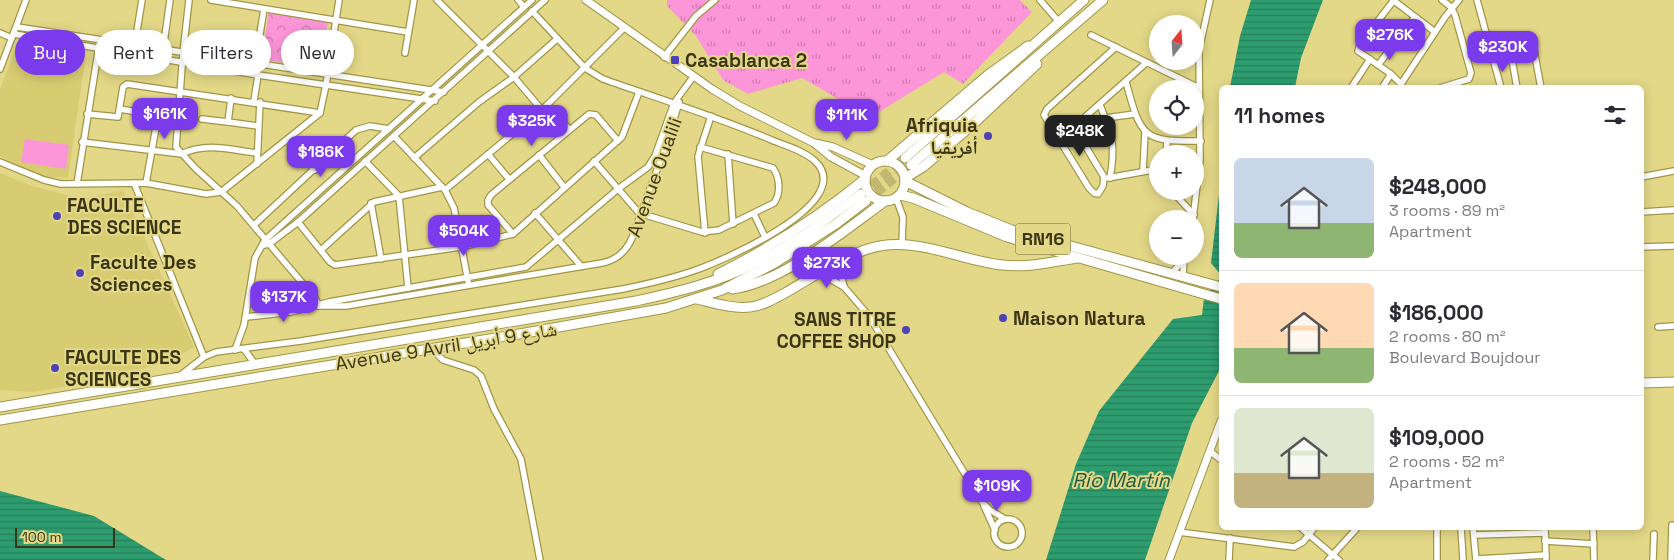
<!DOCTYPE html>
<meta charset="utf-8">
<style>
body{margin:0;font-family:"Space Grotesk","Noto Naskh Arabic",sans-serif;background:#f7f7f7;color:#2b2b33;height:100vh;display:flex;flex-direction:column;font-size:19px;white-space:nowrap}
*{box-sizing:border-box;margin:0}
p{font-size:16px;color:#7c7c81}
.icon{flex:none;width:28px;height:28px;fill:none;stroke:currentColor;stroke-width:2;stroke-linecap:round;stroke-linejoin:round}
.map{position:relative;flex:1;overflow:hidden}
.details{position:absolute;left:1219px;top:85px;width:425px;height:445px;display:flex;flex-direction:column;background:#fff;border-radius:8px;box-shadow:0 2px 12px #0003}
.details>*{flex:none}
.guide{position:absolute;left:15px;top:30px;width:475px;height:45px;display:flex;gap:10px}
.needle{width:32px;rotate:17deg}
.fabs{position:absolute;left:1149px;top:15px;display:grid;gap:10px}
.fabs a{display:grid;place-items:center;width:55px;height:55px;border-radius:50%;background:#fff;box-shadow:0 2px 12px #0003;font-size:25px}
.scale{position:absolute;left:15px;bottom:12px;width:100px;box-sizing:border-box;padding-left:5px;border:2px solid #3a3514;border-top:0;font-size:14px;line-height:18px;white-space:nowrap;color:#3a3514;-webkit-text-stroke:4px #e3d888;paint-order:stroke}
.price{position:absolute;translate:-50% -42px;padding:0 11px;border-radius:10px;background:#7c3aed;color:#fff;font-size:16px;line-height:32px;filter:drop-shadow(0 1px 2px #0008)}
.price::after{content:'';position:absolute;left:50%;top:30px;width:15px;height:11px;margin-left:-8px;background:inherit;clip-path:polygon(0 0,100% 0,50% 100%)}
.price.current{background:#222;color:#fff}
ul{padding:0;list-style:none}
li{display:flex;align-items:center;gap:15px;height:125px;padding:0 15px}
li+li{border-top:1px solid #e1e1e2}
li span{display:grid;place-items:center;flex:none;width:140px;height:100px;border-radius:8px;color:#555}
li>.icon{margin-inline-start:auto}
span .icon{width:60px;height:60px;fill:#fffc;stroke-width:1}
li b{font-size:21px}
h2{display:flex;justify-content:space-between;align-items:center;height:60px;padding:0 15px;font-size:21px}
.tag{padding:0 18px;border-radius:22px;background:#fff;box-shadow:0 2px 12px #0003;font-size:18px;line-height:45px}
.tag.current{background:#7c3aed;color:#fff}
.map>svg:first-child{display:block}
</style>
<div class="map">
<svg width="1674" height="560" viewBox="0 0 1674 560">
<defs>
<pattern id="grass-tufts" width="24" height="20" patternUnits="userSpaceOnUse" patternTransform="scale(1.25)"><rect width="24" height="20" fill="#fd96d9"/><path d="M3 7l-1-3M5 7V3M7 7l1-3M15 17l-1-3M17 17v-4M19 17l1-3" fill="none" stroke="#ce7baf"/></pattern>
<pattern id="park-crowns" width="20" height="18" patternUnits="userSpaceOnUse" patternTransform="scale(1.25)"><rect width="20" height="18" fill="#fd96d9"/><path d="M2 6a3 3 0 1 1 6 0M12 15a3 3 0 1 1 6 0" fill="none" stroke="#ce7baf"/></pattern>
<pattern id="water-rules" width="6" height="5" patternUnits="userSpaceOnUse" patternTransform="scale(1.25)"><rect width="6" height="5" fill="#2d9c6f"/><path d="M0 2.5h6" fill="none" stroke="#27805a"/></pattern>
</defs>
<rect width="100%" height="100%" fill="#e3d888"/>
<g fill="#d8cc72">
<polygon points="18,42 86,53 68,178 38,176 0,156 0,90"/>
<polygon points="0,173 32,186 81,199 123,190 194,347 169,361 104,380 33,392 0,390"/>
</g>
<polygon fill="url(#grass-tufts)" points="667,0 1020,0 1032,12 963,84 944,72 861,123 852,107 802,78 748,94 723,80 696,36 667,6"/>
<polygon fill="url(#park-crowns)" points="269,12 328,21 321,69 261,59"/>
<polygon fill="#fd96d9" points="25,139 69,145 66,169 21,162"/>
<g fill="url(#water-rules)">
<polygon points="1251,0 1323,0 1301,58 1295,87 1230,87 1240,36"/>
<polygon points="1221,178 1221,275 1211,263"/>
<polygon points="1221,277 1221,367 1192,423 1145,560 1046,560 1076,464 1099,411 1173,319 1202,315 1204,298"/>
<polygon points="0,491 94,516 166,560 0,560"/>
</g>
<g fill="none" stroke-linecap="round" stroke-linejoin="round">
<g stroke="#c1b771" stroke-width="9" stroke-dasharray="9 4.5" stroke-linecap="butt">
<polyline points="861,194 905,158"/>
<polyline points="866,201 911,165"/>
</g>
<defs>
<g id="minor">
<polyline points="189,0 183,53 176,147 195,168 237,206 315,298 319,306"/>
<polyline points="211,0 408,32"/>
<polyline points="437,0 514,77 541,109"/>
<polyline points="518,0 524,7"/>
<polyline points="1040,0 1059,22"/>
<polyline points="1393,0 1435,32"/>
<polyline points="1394,0 1360,44 1358,51 1391,74 1401,84"/>
<polyline points="1477,0 1501,88"/>
<polyline points="17,27 444,92"/>
<polyline points="0,33 12,38"/>
<polyline points="14,34 258,75 435,101"/>
<polyline points="1091,35 1199,88"/>
<polyline points="134,49 142,0"/>
<polyline points="163,50 170,0"/>
<polyline points="1534,50 1541,88"/>
<polyline points="405,53 414,0"/>
<polyline points="1511,54 1517,88"/>
<polyline points="664,57 696,16 715,0"/>
<polyline points="1378,65 1415,17"/>
<polyline points="0,69 26,0"/>
<path d="M1126 82C1141 137 1142 142 1201 141"/>
<polyline points="1402,87 1401,84 1445,17 1459,0"/>
<polyline points="1351,88 1370,59"/>
<polyline points="1382,88 1391,74"/>
<polyline points="1440,88 1469,79 1471,73 1455,15 1451,7 1442,0"/>
<polyline points="231,98 228,122 258,126"/>
<polyline points="254,101 258,75 255,64 264,9"/>
<polyline points="547,105 569,129"/>
<path d="M1100 105C1112 135 1116 145 1110 178"/>
<polyline points="120,109 178,119"/>
<polyline points="87,114 118,117 123,87 127,84 320,113"/>
<polyline points="1105,118 1135,114"/>
<polyline points="202,119 228,122"/>
<polyline points="1074,127 1104,177 1103,186 1098,194 1094,193 1089,188 1044,115 1047,109 1116,47"/>
<polyline points="394,136 444,189"/>
<polyline points="289,139 315,170"/>
<polyline points="1059,140 1146,63"/>
<path d="M82 142 182 154C206 142 231 150 257 153"/>
<polyline points="488,154 509,179"/>
<polyline points="728,154 733,224"/>
<polyline points="1166,154 1167,142"/>
<polyline points="539,155 564,187"/>
<polyline points="414,158 479,102 514,77 557,39"/>
<polyline points="365,161 399,196 408,288"/>
<path d="M594 161 639 213 702 232 719 230 774 203C781 193 780 178 773 168L700 147"/>
<polyline points="0,162 44,180 61,184 146,183 206,194 221,192 320,113 326,85 339,0"/>
<polyline points="257,164 260,102"/>
<polyline points="1143,171 1145,132"/>
<polyline points="1641,177 1674,171"/>
<polyline points="1108,178 1158,169"/>
<polyline points="134,183 204,357"/>
<polyline points="146,183 158,116"/>
<polyline points="77,184 99,46"/>
<polyline points="1172,191 1194,215"/>
<polyline points="896,198 903,217 902,243"/>
<polyline points="371,203 381,259"/>
<polyline points="1641,212 1674,210"/>
<polyline points="535,213 581,266"/>
<polyline points="754,214 765,237"/>
<polyline points="1193,219 1200,160 1199,50 1210,0"/>
<polyline points="298,222 330,262 335,265 461,247 513,234 622,137 639,92"/>
<polyline points="254,225 356,130 370,126 389,129"/>
<polyline points="705,233 698,156 711,116"/>
<polyline points="513,234 488,205 488,200 491,195 589,114 596,115 618,141"/>
<polyline points="264,245 269,244 298,222 545,0"/>
<polyline points="1641,247 1674,246"/>
<polyline points="321,250 374,202 442,187"/>
<polyline points="843,261 841,274 844,287"/>
<polyline points="820,273 844,287 869,316 982,502 990,510 1005,519"/>
<polyline points="1172,273 1185,258"/>
<polyline points="1183,276 1184,258"/>
<polyline points="468,281 454,208 445,190 547,105 624,28"/>
<path d="M319 306H346L602 263C617 260 626 252 632 238L668 140 679 102"/>
<polyline points="246,317 291,312 329,302 526,267 618,189 648,167 655,156 674,103 693,77"/>
<polyline points="1658,327 1674,326"/>
<polyline points="244,349 255,364"/>
<polyline points="432,349 443,360 474,370 481,376 494,409 521,459 540,560"/>
<polyline points="235,350 244,325 255,258 265,240 532,0"/>
<path d="M181 375 204 357 216 352 301 341 623 289C647 284 670 279 693 271 720 262 859 203 815 161 804 151 787 146 774 141 718 117 660 99 603 79L585 68 532 11"/>
<polyline points="1210,451 1221,460"/>
<polyline points="984,506 995,530"/>
<circle cx="1008" cy="533" r="14"/>
<polyline points="1301,528 1339,560"/>
<polyline points="1437,528 1437,560"/>
<polyline points="1461,528 1463,560"/>
<polyline points="1473,528 1476,560"/>
<polyline points="1545,528 1546,560"/>
<polyline points="1593,528 1594,560"/>
<polyline points="1179,532 1294,547 1303,542 1314,528"/>
<polyline points="1474,535 1545,533"/>
<polyline points="1545,541 1594,544"/>
<polyline points="1476,559 1546,555"/>
<polyline points="1229,560 1230,538"/>
<polyline points="1328,560 1357,528"/>
<polyline points="1653,560 1654,534"/>
<polyline points="1671,560 1672,525"/>
</g>
<g id="tertiary">
<polyline points="586,0 712,89 740,106 814,143 831,157 866,176"/>
<polyline points="815,143 833,147 873,165"/>
<polyline points="1169,560 1221,421"/>
</g>
<g id="primary">
<circle cx="885" cy="181" r="20"/>
<polyline points="905,181 967,212 1012,230 1221,287"/>
<polyline points="900,195 913,198 1007,237 1221,299"/>
<polyline points="1641,383 1674,382"/>
</g>
<g id="trunk">
<polyline points="905,158 1084,0"/>
<polyline points="887,161 988,75 1028,46"/>
<polyline points="911,165 1103,0"/>
<polyline points="905,178 923,167 971,126 1037,64"/>
<path d="M718 274C770 248 820 216 865 179"/>
<path d="M732 289C782 283 845 230 885 201"/>
<path d="M697 299C714 303 733 309 750 307 762 306 774 299 785 293 810 279 852 250 880 246 922 239 960 260 1002 265 1028 268 1052 262 1077 258"/>
<path d="M0 407 636 301C677 292 719 282 756 263 794 244 827 219 861 194"/>
<polyline points="0,420 525,333 666,308 722,290 775,263 836,224 866,201"/>
</g>
</defs>
<use href="#minor" stroke="#a19646" stroke-width="8"/>
<use href="#tertiary" stroke="#a19646" stroke-width="9"/>
<use href="#primary" stroke="#a19646" stroke-width="11"/>
<use href="#trunk" stroke="#a19646" stroke-width="11"/>
<use href="#minor" stroke="#fff" stroke-width="5.5"/>
<use href="#tertiary" stroke="#fff" stroke-width="7"/>
<use href="#primary" stroke="#fff" stroke-width="9"/>
<use href="#trunk" stroke="#fff" stroke-width="9"/>
</g>
<g fill="#4e42b9" stroke="#e3d888" stroke-width="2">
<rect x="670" y="55" width="10" height="10" rx="2.5"/>
<circle cx="988" cy="136" r="5"/>
<circle cx="57" cy="216" r="5"/>
<circle cx="80" cy="273" r="5"/>
<circle cx="1003" cy="318" r="5"/>
<circle cx="906" cy="330" r="5"/>
<circle cx="55" cy="368" r="5"/>
</g>
<g text-anchor="middle" stroke-width="4" stroke-linejoin="round" paint-order="stroke">
<rect fill="#e3d888" stroke="#6d6637" stroke-width="1" x="1015.5" y="223.5" width="55" height="31" rx="4"/>
<g font-size="18" font-weight="bold" fill="#3a3514">
<text x="1043" y="245">RN16</text>
</g>
<g font-size="19" font-weight="bold" fill="#3a3514" stroke="#e3d888" text-anchor="start">
<text x="685" y="67">Casablanca 2</text>
<text x="978" y="132" text-anchor="end">Afriquia<tspan x="978" dy="22">أفريقيا</tspan></text>
<text x="67" y="212">FACULTE<tspan x="67" dy="22">DES SCIENCE</tspan></text>
<text x="90" y="269">Faculte Des<tspan x="90" dy="22">Sciences</tspan></text>
<text x="1013" y="325">Maison Natura</text>
<text x="896" y="326" text-anchor="end">SANS TITRE<tspan x="896" dy="22">COFFEE SHOP</tspan></text>
<text x="65" y="364">FACULTE DES<tspan x="65" dy="22">SCIENCES</tspan></text>
</g>
<g font-size="19" fill="#3a3514" stroke="#e3d888">
<text transform="translate(654 177) rotate(-70)" y="7">Avenue Oualili</text>
<text transform="translate(446 346) rotate(-9)" y="7">Avenue 9 Avril شارع 9 أبريل</text>
</g>
<g font-size="20" font-style="italic" fill="#215940" stroke="#e3d888">
<text x="1121" y="487">Río Martín</text>
</g>
</g>
</svg>
<div class="fabs">
<a><svg class="needle" viewBox="-14 -14 28 28"><path d="M0-13l5 13h-10z" fill="#e53935"/><path d="M0 13l5-13h-10z" fill="#7c7c81"/></svg></a>
<a><svg class="icon" aria-label="locate" viewBox="0 0 24 24"><circle cx="12" cy="12" r="6"/><path d="M12 2v4M12 18v4M2 12h4M18 12h4"/></svg></a>
<a>+</a>
<a>−</a>
</div>
<div class="scale">100 m</div>
<b class="price" style="left:1390px;top:61px">$276K</b>
<b class="price" style="left:1503px;top:73px">$230K</b>
<b class="price" style="left:165px;top:140px">$161K</b>
<b class="price" style="left:847px;top:141px">$111K</b>
<b class="price" style="left:532px;top:147px">$325K</b>
<b class="price current" style="left:1080px;top:157px">$248K</b>
<b class="price" style="left:321px;top:178px">$186K</b>
<b class="price" style="left:464px;top:257px">$504K</b>
<b class="price" style="left:827px;top:289px">$273K</b>
<b class="price" style="left:284px;top:323px">$137K</b>
<b class="price" style="left:997px;top:512px">$109K</b>
<div class="guide">
<a class="tag current">Buy</a>
<a class="tag">Rent</a>
<a class="tag">Filters</a>
<a class="tag">New</a>
</div>
<section class="details">
<h2>11 homes<svg class="icon" aria-label="filters" viewBox="0 0 24 24"><path d="M4 7h16M4 17h16"/><circle cx="9" cy="7" r="2"/><circle cx="15" cy="17" r="2"/></svg></h2>
<ul>
<li><span style="background:linear-gradient(#c9d6e8 65%,#8fb573 0)"><svg class="icon" aria-label="home" viewBox="0 0 24 24"><path d="M3 11l9-7 9 7M6 9v11h12V9"/></svg></span><div><b>$248,000</b><p>3 rooms · 89 m²</p><p>Apartment</p></div></li>
<li><span style="background:linear-gradient(#ffd9b3 65%,#8fb573 0)"><svg class="icon" aria-label="home" viewBox="0 0 24 24"><path d="M3 11l9-7 9 7M6 9v11h12V9"/></svg></span><div><b>$186,000</b><p>2 rooms · 80 m²</p><p>Boulevard Boujdour</p></div></li>
<li><span style="background:linear-gradient(#dfe7d0 65%,#c2b280 0)"><svg class="icon" aria-label="home" viewBox="0 0 24 24"><path d="M3 11l9-7 9 7M6 9v11h12V9"/></svg></span><div><b>$109,000</b><p>2 rooms · 52 m²</p><p>Apartment</p></div></li>
</ul>
</section>
</div>
